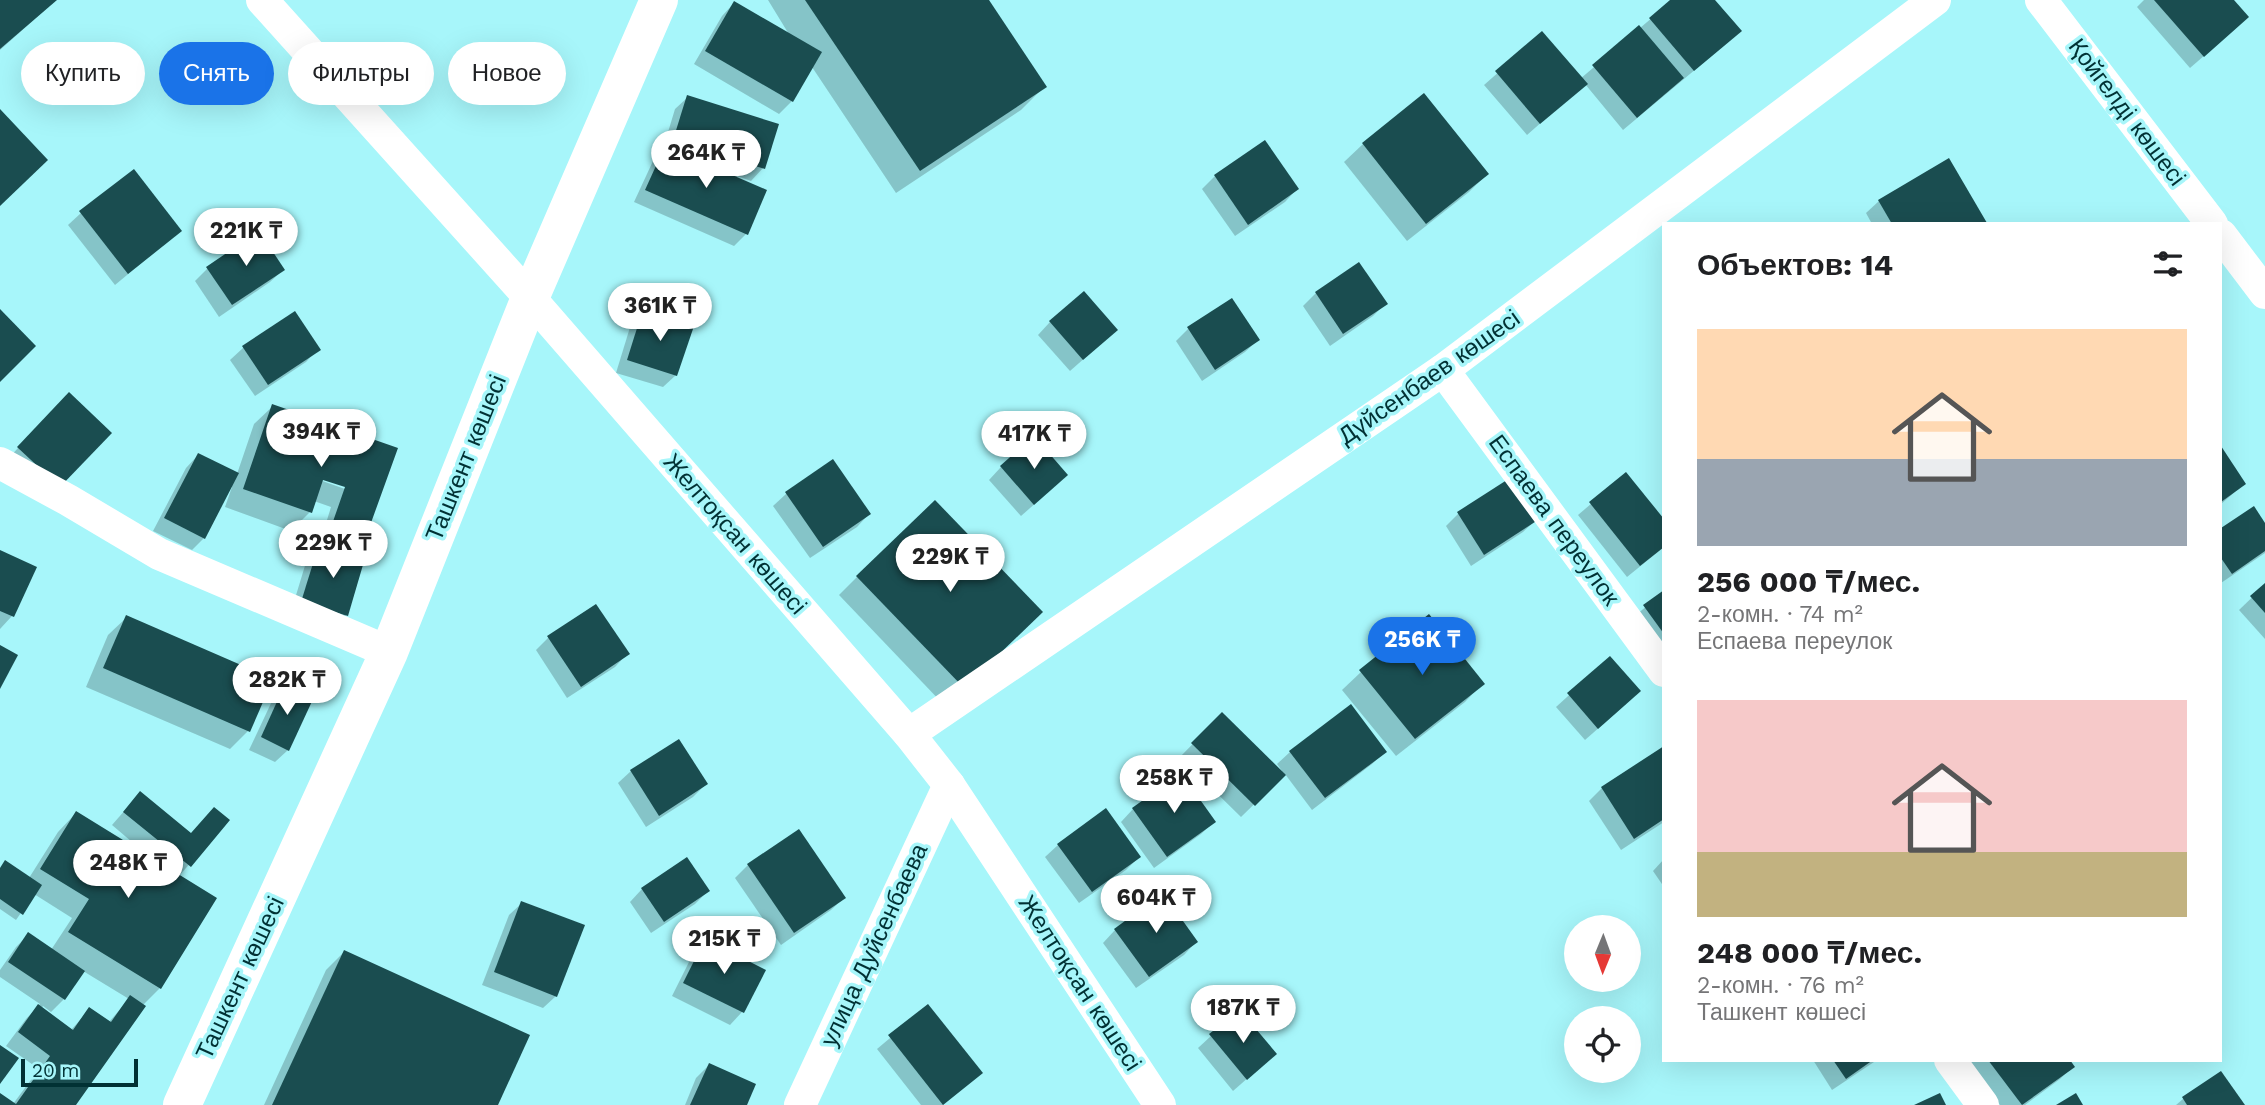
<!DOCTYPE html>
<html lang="ru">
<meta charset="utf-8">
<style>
body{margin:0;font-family:"Work Sans",sans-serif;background:#f6f6f6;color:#202124;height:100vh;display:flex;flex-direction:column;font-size:26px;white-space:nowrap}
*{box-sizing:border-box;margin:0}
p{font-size:23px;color:#757577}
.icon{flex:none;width:38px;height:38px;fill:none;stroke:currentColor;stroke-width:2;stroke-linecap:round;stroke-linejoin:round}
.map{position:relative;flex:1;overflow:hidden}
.panel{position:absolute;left:1662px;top:222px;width:560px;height:840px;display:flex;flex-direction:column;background:#fff;border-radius:0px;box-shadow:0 7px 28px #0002}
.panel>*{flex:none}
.banner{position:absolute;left:21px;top:42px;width:665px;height:63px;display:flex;gap:14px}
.needle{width:46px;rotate:181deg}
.tools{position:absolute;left:1564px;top:915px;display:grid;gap:14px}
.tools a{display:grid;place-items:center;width:77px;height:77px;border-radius:50%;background:#fff;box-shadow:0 7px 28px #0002;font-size:35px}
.scale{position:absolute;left:21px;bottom:18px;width:117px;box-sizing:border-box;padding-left:7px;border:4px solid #013134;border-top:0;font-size:19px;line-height:24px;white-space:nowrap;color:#013134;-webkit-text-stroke:5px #a7f6fa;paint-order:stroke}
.price{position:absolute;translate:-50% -60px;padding:0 16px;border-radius:24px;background:#fff;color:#222;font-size:23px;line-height:46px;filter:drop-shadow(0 2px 4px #0008)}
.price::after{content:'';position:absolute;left:50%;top:42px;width:21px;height:16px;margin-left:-10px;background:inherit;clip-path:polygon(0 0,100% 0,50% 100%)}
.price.on{background:#1a73e8;color:#fff}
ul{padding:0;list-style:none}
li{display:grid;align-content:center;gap:14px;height:371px;padding:0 35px}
li span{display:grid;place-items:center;height:217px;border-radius:0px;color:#555}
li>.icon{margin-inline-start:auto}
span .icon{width:126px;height:126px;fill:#fffc;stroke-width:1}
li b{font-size:30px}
h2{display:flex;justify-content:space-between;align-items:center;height:84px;padding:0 35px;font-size:30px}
.chip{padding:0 24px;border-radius:32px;background:#fff;box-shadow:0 7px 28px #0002;font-size:24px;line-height:63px}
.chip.on{background:#1a73e8;color:#fff}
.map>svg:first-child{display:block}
</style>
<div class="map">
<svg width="2265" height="1105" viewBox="0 0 2265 1105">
<rect width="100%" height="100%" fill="#a7f6fa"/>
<g fill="#0003" fill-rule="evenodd">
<polygon points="0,0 56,0 0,50"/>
<polygon points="768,0 987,0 1045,86 1021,110 896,193 812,67 792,101 779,114 694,64 722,16 734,3 790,36"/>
<polygon points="1673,0 1713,0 1727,43 1623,130 1585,84 1527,135 1484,85 1542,34 1580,79"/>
<polygon points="2144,0 2232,0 2235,29 2190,68 2137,7"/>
<polygon points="688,97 763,168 751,181 737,176 736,179 746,234 734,246 634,202 653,161 662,152 675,109"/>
<polygon points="1264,142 1297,189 1285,202 1235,236 1202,189 1215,176"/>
<polygon points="1363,144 1487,174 1469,192 1407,241 1344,162"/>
<polygon points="1879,201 1984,222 1872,224 1866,213"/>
<polygon points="81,213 180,231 115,285 68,225"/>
<polygon points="208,268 283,270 270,282 219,317 195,281"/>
<polygon points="1316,293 1385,304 1373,316 1330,346 1303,306"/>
<polygon points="644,311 676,375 663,387 616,373 631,324"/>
<polygon points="294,313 318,349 306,362 255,396 230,360 243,348"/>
<polygon points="1050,322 1103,342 1070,371 1038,335"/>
<polygon points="1188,329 1258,340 1245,352 1202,381 1176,341"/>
<path d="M273 406 396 449 362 544 350 555 346 615 334 627 290 615 307 559 319 546 331 507 314 501 310 512 291 531 225 507 232 487 230 486 204 538 192 550 153 531 186 468 198 455 237 474 254 424ZM315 475 348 486 345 489 314 478Z"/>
<polygon points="56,407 46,498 6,461"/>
<polygon points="2221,451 2244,484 2221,504"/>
<polygon points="832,461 869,514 857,527 810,558 773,506 786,494"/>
<polygon points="1001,467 1054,487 1021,516 989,480"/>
<polygon points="1626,474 1664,522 1664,547 1627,577 1578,515"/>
<polygon points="1510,480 1536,520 1523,532 1471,566 1446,526 1458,514"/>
<polygon points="2253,509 2265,527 2265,553 2221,583 2221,530"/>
<polygon points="0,552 12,616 0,629"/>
<polygon points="857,577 1041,612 944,705 839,595"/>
<polygon points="2265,585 2265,639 2239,610"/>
<polygon points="1664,592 1664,654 1631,619"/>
<polygon points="127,617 248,731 230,749 86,687 108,635"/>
<polygon points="548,638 627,654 615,667 567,698 536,650"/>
<polygon points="1610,658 1626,704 1585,740 1556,707"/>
<polygon points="1361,672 1483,683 1465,702 1396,756 1342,690"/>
<polygon points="285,686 288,750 275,762 249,750 273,699"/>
<polygon points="1222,714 1281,772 1282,771 1277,764 1290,752 1385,752 1372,764 1312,810 1285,774 1241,817 1180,757"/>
<polygon points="1664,748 1664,822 1621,850 1589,801 1602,788"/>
<polygon points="631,771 706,784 693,797 646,827 618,783"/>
<path d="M140 793 190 835 228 820 179 876 160 988 142 1006 74 1105H0V1095L13 1104 39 1069 6 1046 26 1019 40 1004 0 977V970L16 947 28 935 51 950 72 918 34 894 16 920 0 909V868L29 878 58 832 76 813 144 855 145 853 112 825ZM83 971 129 999 109 1022 90 1009 71 1030 41 1009 43 1006 51 1012 64 999Z"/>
<polygon points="1133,809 1214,822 1201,834 1154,868 1121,822"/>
<polygon points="798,831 844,898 831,910 781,945 735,878 748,865"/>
<polygon points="1058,845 1139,857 1126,870 1079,903 1045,857"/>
<polygon points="1664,859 1664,887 1653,871"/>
<polygon points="642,889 708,891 695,904 651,933 630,902"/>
<polygon points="522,903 556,996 543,1008 482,985 509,915"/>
<polygon points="1115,930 1196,942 1184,955 1136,988 1103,943"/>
<polygon points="705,941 764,971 742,1012 730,1025 672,996 693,954"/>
<polygon points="344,952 496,1105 264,1105 326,970"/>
<polygon points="928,1006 981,1073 943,1105 921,1105 877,1049"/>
<polygon points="1211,1036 1275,1054 1233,1091 1198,1048"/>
<polygon points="1813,1060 1877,1060 1832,1090"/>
<polygon points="1967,1060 2067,1060 2072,1067 2060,1079 2025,1105 2000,1105"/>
<polygon points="709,1065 745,1105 685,1105 696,1078"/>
<polygon points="2221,1073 2242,1105 2176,1105 2183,1099"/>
</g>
<g fill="#1a4d50">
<polygon points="0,0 57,0 0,49"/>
<polygon points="805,0 989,0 1047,87 920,171"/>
<polygon points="1670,0 1715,0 1742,31 1694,71 1649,18"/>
<polygon points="2154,0 2234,0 2249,17 2204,57"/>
<polygon points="734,1 822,52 793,102 705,51"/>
<polygon points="1639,25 1684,78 1637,118 1592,65"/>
<polygon points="1542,31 1588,84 1540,124 1495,71"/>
<polygon points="1424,93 1489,174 1426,224 1362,143"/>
<polygon points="687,95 779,124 765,169 673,140"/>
<polygon points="0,109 48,160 0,206"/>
<polygon points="1265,140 1299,189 1248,225 1214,175"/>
<polygon points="665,146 767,190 748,235 645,190"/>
<polygon points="1949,158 1987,223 1892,224 1878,200"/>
<polygon points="134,169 182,231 128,274 79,211"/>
<polygon points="259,231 285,270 232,305 206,267"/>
<polygon points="1359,262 1388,304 1343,334 1315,292"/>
<polygon points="1084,291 1118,330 1083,360 1049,321"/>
<polygon points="1232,298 1260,340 1215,370 1187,327"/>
<polygon points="0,309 36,346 0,382"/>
<polygon points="643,309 694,326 677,376 627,360"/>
<polygon points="295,311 321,350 268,385 242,346"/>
<polygon points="69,392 112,433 60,487 17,447"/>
<polygon points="272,404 398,448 363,545 329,533 345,487 323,480 312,513 243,489"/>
<polygon points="1034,436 1068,475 1034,505 1000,466"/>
<polygon points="2221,446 2246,484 2221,502"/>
<polygon points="198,453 239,473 205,539 164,518"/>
<polygon points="833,459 871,514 823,547 785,492"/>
<polygon points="1626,472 1664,519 1664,547 1640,566 1589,502"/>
<polygon points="1510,478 1538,520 1484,555 1457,512"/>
<polygon points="935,500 1043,612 964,688 856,576"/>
<polygon points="2254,506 2265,523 2265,551 2232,574 2221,558 2221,528"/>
<polygon points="319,544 365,558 348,616 301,602"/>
<polygon points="0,550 37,567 14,617 0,611"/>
<polygon points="2265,583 2265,613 2250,596"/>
<polygon points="1664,590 1664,634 1643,605"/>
<polygon points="596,604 630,654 581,687 547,636"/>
<polygon points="1429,614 1485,684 1415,739 1359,670"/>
<polygon points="126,615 273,679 250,732 103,668"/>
<polygon points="0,645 18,655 0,689"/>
<polygon points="1610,656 1641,691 1598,729 1567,693"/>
<polygon points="285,684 314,697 289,751 261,737"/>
<polygon points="1351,704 1387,752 1325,798 1289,751"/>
<polygon points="1222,712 1286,775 1255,806 1191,743"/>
<polygon points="679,739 708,784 659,816 630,770"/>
<polygon points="1664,746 1664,819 1634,839 1601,787"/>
<polygon points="1181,773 1216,822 1167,857 1132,808"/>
<polygon points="140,791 191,833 214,807 230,820 191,867 123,812"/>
<polygon points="1106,808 1141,857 1092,892 1057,844"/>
<polygon points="76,811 217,898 161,989 68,932 89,899 40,869"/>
<polygon points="799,829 846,898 794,933 747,864"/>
<polygon points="687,857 710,891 664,922 641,888"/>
<polygon points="5,860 42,885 23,915 0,899 0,868"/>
<polygon points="1163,893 1198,942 1149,977 1114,929"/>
<polygon points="521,901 585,925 557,997 494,972"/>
<polygon points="28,932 85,971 65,1000 8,962"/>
<polygon points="705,939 766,970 744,1013 683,983"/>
<polygon points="344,950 530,1035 498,1105 272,1105"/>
<polygon points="130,995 146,1006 76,1105 0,1105 0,1093 16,1104 50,1056 18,1032 38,1004 73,1030 89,1007 111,1022"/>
<polygon points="928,1004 983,1073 943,1105 888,1035"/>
<polygon points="1240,1010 1277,1054 1247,1080 1209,1034"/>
<polygon points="0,1045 19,1058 0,1084"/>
<polygon points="1833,1060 1873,1060 1846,1079"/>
<polygon points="1988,1060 2070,1060 2075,1067 2022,1105"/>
<polygon points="709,1063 756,1084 747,1105 690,1105"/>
<polygon points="2221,1071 2245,1105 2187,1105 2182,1097"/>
<polygon points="1940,1093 1946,1105 1914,1105"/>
<polygon points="2076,1093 2083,1105 2056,1105"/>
</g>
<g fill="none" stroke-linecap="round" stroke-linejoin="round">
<g stroke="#fff" stroke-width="32">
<polyline points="262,0 530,298 909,734 949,785 1160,1105"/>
<polyline points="2041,0 2212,224"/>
<polyline points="2221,235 2265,293"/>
<polyline points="1443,370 1664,671"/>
<polyline points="0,463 68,500 159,554 389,652"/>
<polyline points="909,734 1443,370 1935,0"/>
<polyline points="1950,1060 1983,1105"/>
<polyline points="800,1105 949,785"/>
</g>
<polyline stroke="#fff" stroke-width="38" points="182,1105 389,652 530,298 659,0"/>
</g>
<g text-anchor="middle" stroke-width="7" stroke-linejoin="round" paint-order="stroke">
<g font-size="24" fill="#013134" stroke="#a7f6fa">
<text transform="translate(2127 112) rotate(53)" y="8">Қойгелді көшесі</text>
<text transform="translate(1429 377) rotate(-35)" y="8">Дүйсенбаев көшесі</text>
<text transform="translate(466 458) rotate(-68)" y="8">Ташкент көшесі</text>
<text transform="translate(1554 520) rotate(54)" y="8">Еспаева переулок</text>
<text transform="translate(735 534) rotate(49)" y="8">Желтоқсан көшесі</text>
<text transform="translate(874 945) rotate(-65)" y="8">улица Дуйсенбаева</text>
<text transform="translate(240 978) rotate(-65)" y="8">Ташкент көшесі</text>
<text transform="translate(1080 983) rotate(57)" y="8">Желтоқсан көшесі</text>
</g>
</g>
</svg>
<div class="tools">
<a><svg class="needle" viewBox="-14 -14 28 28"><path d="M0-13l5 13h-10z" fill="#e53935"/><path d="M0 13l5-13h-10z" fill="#757577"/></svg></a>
<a><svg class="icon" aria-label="locate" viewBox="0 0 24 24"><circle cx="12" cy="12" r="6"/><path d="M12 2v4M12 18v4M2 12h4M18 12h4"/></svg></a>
</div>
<div class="scale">20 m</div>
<b class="price" style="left:706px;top:190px">264K ₸</b>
<b class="price" style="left:246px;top:268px">221K ₸</b>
<b class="price" style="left:660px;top:343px">361K ₸</b>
<b class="price" style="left:321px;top:469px">394K ₸</b>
<b class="price" style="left:1034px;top:471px">417K ₸</b>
<b class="price" style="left:333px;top:580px">229K ₸</b>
<b class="price" style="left:950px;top:594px">229K ₸</b>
<b class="price on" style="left:1422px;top:677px">256K ₸</b>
<b class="price" style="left:287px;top:717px">282K ₸</b>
<b class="price" style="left:1174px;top:815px">258K ₸</b>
<b class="price" style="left:128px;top:900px">248K ₸</b>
<b class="price" style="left:1156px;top:935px">604K ₸</b>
<b class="price" style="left:724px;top:976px">215K ₸</b>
<b class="price" style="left:1243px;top:1045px">187K ₸</b>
<div class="banner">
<a class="chip">Купить</a>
<a class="chip on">Снять</a>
<a class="chip">Фильтры</a>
<a class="chip">Новое</a>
</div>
<section class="panel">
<h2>Объектов: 14<svg class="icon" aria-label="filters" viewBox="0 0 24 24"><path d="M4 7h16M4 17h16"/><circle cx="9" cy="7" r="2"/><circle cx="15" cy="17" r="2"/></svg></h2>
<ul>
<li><span style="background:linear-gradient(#ffd9b3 60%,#9aa5b1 0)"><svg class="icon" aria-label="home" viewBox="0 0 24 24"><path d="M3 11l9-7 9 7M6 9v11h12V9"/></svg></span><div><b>256 000 ₸/мес.</b><p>2-комн. · 74 m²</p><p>Еспаева переулок</p></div></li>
<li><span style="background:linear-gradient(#f6c9c9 70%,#c2b280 0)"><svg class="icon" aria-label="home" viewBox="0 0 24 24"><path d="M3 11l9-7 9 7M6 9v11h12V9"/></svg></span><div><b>248 000 ₸/мес.</b><p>2-комн. · 76 m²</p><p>Ташкент көшесі</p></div></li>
</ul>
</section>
</div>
